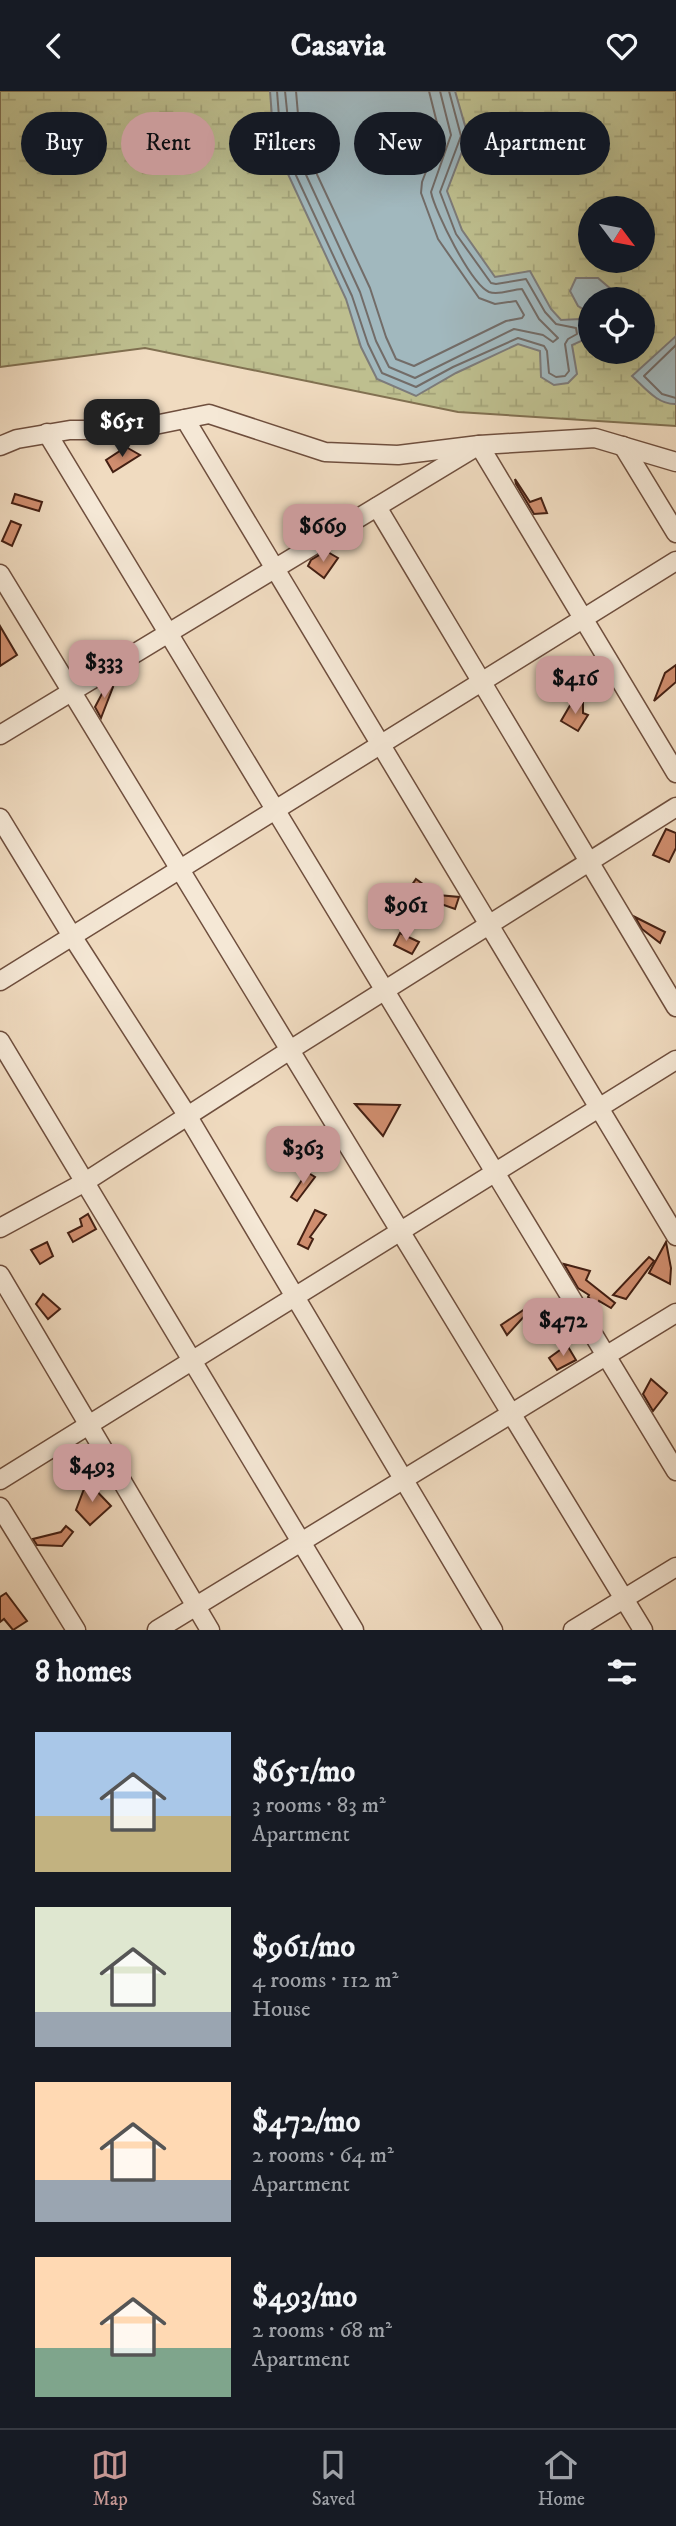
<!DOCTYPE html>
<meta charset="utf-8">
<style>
body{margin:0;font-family:"IM FELL DW Pica",serif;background:#20242c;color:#f1f3f6;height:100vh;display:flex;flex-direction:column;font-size:26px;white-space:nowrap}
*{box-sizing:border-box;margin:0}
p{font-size:23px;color:#9ea1a6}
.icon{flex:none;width:38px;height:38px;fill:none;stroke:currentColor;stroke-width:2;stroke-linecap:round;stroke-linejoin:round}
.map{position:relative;height:1539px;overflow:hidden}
.sheet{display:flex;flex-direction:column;background:#171b24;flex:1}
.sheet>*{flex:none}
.banner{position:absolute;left:21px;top:21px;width:635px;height:63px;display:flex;gap:14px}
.needle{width:46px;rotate:122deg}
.buttons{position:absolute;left:578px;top:105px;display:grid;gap:14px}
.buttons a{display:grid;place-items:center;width:77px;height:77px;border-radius:50%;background:#171b24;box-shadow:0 7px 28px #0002;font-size:35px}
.price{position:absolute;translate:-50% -60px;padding:0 16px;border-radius:14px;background:#c59692;color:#111;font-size:23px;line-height:46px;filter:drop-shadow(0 2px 4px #0008)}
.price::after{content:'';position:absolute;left:50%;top:42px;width:21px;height:16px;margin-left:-10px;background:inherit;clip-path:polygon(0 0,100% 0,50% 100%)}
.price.on{background:#222;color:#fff}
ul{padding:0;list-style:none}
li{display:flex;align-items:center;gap:21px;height:175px;padding:0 35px}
li span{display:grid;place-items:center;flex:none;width:196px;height:140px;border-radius:0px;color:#555}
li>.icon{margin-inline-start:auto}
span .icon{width:84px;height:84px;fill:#fffc;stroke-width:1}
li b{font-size:30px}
h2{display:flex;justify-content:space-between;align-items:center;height:84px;padding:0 35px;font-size:30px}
.tag{padding:0 24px;border-radius:32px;background:#171b24;box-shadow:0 7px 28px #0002;font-size:24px;line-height:63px}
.tag.on{background:#c59692;color:#111}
header{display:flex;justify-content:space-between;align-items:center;height:91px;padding:0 35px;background:#171b24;font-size:32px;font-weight:700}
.tabs{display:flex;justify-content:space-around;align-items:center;height:98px;border-top:2px solid #363941;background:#171b24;font-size:19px;color:#9ea1a6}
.tabs a{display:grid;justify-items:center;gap:4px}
.tabs .on{color:#c59692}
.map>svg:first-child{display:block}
</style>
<header><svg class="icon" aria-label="back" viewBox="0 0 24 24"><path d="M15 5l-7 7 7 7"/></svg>Casavia<svg class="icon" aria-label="heart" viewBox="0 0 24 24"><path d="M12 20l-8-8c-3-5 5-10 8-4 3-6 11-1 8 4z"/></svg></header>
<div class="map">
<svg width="676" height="1539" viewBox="0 0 676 1539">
<defs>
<pattern id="wetland-marsh" width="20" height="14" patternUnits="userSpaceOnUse" patternTransform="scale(1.75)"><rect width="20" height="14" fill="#bebf8f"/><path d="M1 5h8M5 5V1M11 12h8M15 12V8" fill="none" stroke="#a4a47a"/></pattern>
</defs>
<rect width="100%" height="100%" fill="#f0dbc0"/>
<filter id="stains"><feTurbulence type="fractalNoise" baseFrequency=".00286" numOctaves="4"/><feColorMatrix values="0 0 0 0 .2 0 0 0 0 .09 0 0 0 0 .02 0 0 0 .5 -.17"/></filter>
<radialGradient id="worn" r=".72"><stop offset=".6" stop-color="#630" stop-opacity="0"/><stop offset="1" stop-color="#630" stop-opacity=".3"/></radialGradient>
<path fill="url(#wetland-marsh)" stroke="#817051" stroke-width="2" fill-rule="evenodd" d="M0 0H676V335L458 321 145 257 0 276ZM590 117H642V170H590ZM590 208H642V261H590Z"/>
<g fill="#a1b8be" stroke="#7c7b7a" stroke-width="2">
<polygon points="270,0 455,0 468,45 447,100 462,139 495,186 530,180 551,218 561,229 580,228 588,247 572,254 577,283 568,292 554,294 541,286 540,260 518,253 456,282 416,305 377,288 361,256 346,208 274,53"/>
<polygon points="576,187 598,187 612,199 612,208 590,208 590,222 578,215 570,200"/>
<path d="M676 245V313C658 314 645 297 632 285Z"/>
</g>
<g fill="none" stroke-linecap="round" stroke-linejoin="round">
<g stroke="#726c68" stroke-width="2">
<polyline points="277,0 281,52 352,205 368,253 382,282 416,296 453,276 518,247 544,255 547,260 549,282 556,286 565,285 569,280 565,253 568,248 577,243 576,237 556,233 545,221 526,188 496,193 491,192 456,143 440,101 461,45 449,0"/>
<path d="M285 0 290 49 360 201 376 250 389 276 415 287 514 238 543 244 553 251 558 247 539 228 522 198C512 198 499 205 489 201 471 193 435 121 431 101L451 44 440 0"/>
<polyline points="296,0 300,47 370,197 386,246 396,268 414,275 506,230 522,227 524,224 516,210 495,213 479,207 438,148 421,102 422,91 440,44 429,0"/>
<polyline points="676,254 644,285 662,303 676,307"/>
</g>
</g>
<g fill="#d08e6f" stroke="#442013" stroke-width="2">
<polygon points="126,356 140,364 113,381 106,369"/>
<polygon points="515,388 530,411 541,407 547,422 534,423 516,393"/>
<polygon points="15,403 42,411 39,420 12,412"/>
<polygon points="11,430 21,434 12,455 2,450"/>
<polygon points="326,460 338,467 324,487 308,475 311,469"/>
<polygon points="0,535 17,564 0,575"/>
<polygon points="676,574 676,591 654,610 665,582"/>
<polygon points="107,593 113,596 101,627 95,616"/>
<polygon points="572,611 583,611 583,622 588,624 578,640 561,630"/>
<polygon points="666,738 676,742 676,757 669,771 653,764"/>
<polygon points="416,788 438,804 459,806 455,818 407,801"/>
<polygon points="635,826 665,841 660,852 642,838"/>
<polygon points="400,842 419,851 412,863 394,854"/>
<polygon points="355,1013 400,1014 383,1045"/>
<polygon points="307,1081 315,1086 297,1110 291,1106"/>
<polygon points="315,1119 326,1124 310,1146 313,1148 308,1158 298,1153"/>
<polygon points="88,1123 96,1138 73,1151 68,1142 82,1135 80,1128"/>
<polygon points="47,1151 53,1165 40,1173 31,1159"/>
<polygon points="666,1151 671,1177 670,1193 649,1182"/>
<polygon points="649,1166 654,1170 626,1208 613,1204"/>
<polygon points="564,1173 590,1180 586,1189 615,1212 611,1217 599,1210 597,1214 588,1206 589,1204 578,1197"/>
<polygon points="43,1203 60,1218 48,1228 36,1213"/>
<polygon points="528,1216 530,1219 507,1244 501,1234"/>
<polygon points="567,1254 576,1269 557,1279 549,1267"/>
<polygon points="651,1288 667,1302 653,1320 643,1303"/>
<polygon points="87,1390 111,1415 90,1434 76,1419"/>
<polygon points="66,1435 73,1441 62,1455 37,1454 33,1448 61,1441"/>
<polygon points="6,1502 27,1530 13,1539 4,1528 0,1531 0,1506"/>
</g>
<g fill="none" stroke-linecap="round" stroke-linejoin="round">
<defs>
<g id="minor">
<polyline points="185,328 676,1145"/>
<polyline points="47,342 676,1380"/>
<polyline points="0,355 17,348 70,339 130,339 209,323 325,361 398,364 479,354 595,347 676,371"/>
<polyline points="623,355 676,442"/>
<polyline points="377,416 676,916"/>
<polyline points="0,483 643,1539"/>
<polyline points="0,644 479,354 676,682"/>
<polyline points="0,727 72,845 187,1024 493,1539"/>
<polyline points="0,890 676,470"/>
<polyline points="0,950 354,1539"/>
<polyline points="0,1137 85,1091 290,959 676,716"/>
<polyline points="0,1184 210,1539"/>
<polyline points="0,1389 676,969"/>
<polyline points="0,1416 76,1539"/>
<polyline points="157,1539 676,1222"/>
<polyline points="573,1539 676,1476"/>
</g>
</defs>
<use href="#minor" stroke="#6f4f3e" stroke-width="21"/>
<use href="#minor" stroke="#f5e8d6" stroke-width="18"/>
</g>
<rect width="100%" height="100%" filter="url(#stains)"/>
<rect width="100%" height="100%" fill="url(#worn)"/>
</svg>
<div class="buttons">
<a><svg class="needle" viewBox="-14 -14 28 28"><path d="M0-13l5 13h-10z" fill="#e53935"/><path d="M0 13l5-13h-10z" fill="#9ea1a6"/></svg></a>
<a><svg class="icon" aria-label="locate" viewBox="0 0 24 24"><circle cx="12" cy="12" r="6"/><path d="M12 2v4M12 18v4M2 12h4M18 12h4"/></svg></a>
</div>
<b class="price on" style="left:122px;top:368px">$651</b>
<b class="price" style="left:323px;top:473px">$669</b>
<b class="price" style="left:104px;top:609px">$333</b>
<b class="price" style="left:575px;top:625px">$416</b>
<b class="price" style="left:406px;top:852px">$961</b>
<b class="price" style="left:303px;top:1095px">$363</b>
<b class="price" style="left:563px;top:1267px">$472</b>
<b class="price" style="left:92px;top:1413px">$493</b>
<div class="banner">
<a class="tag">Buy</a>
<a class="tag on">Rent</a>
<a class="tag">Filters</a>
<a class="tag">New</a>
<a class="tag">Apartment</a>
</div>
</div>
<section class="sheet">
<h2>8 homes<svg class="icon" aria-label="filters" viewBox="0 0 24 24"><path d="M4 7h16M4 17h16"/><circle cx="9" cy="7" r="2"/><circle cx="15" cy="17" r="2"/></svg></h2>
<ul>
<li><span style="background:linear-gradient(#a9c7e8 60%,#c2b280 0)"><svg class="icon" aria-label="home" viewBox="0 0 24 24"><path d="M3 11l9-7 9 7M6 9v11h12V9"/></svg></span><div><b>$651/mo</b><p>3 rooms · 83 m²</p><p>Apartment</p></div></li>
<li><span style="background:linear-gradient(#dfe7d0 75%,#9aa5b1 0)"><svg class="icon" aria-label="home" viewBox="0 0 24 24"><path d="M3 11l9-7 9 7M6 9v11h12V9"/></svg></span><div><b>$961/mo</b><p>4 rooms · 112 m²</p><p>House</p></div></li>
<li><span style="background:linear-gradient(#ffd9b3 70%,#9aa5b1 0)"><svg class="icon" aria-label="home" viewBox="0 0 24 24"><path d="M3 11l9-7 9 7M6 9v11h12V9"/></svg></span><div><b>$472/mo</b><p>2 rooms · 64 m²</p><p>Apartment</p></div></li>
<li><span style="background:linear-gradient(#ffd9b3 65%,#7fa58c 0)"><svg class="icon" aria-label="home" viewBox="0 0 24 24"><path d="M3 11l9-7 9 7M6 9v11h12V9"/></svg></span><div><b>$493/mo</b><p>2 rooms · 68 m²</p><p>Apartment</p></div></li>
</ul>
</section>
<nav class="tabs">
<a class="on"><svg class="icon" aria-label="map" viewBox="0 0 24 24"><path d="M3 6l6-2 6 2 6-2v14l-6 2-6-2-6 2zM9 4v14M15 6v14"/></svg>Map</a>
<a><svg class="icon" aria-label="saved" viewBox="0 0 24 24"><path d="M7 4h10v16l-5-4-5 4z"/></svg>Saved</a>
<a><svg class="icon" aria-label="home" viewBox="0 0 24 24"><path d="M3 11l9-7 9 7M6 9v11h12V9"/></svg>Home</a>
</nav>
